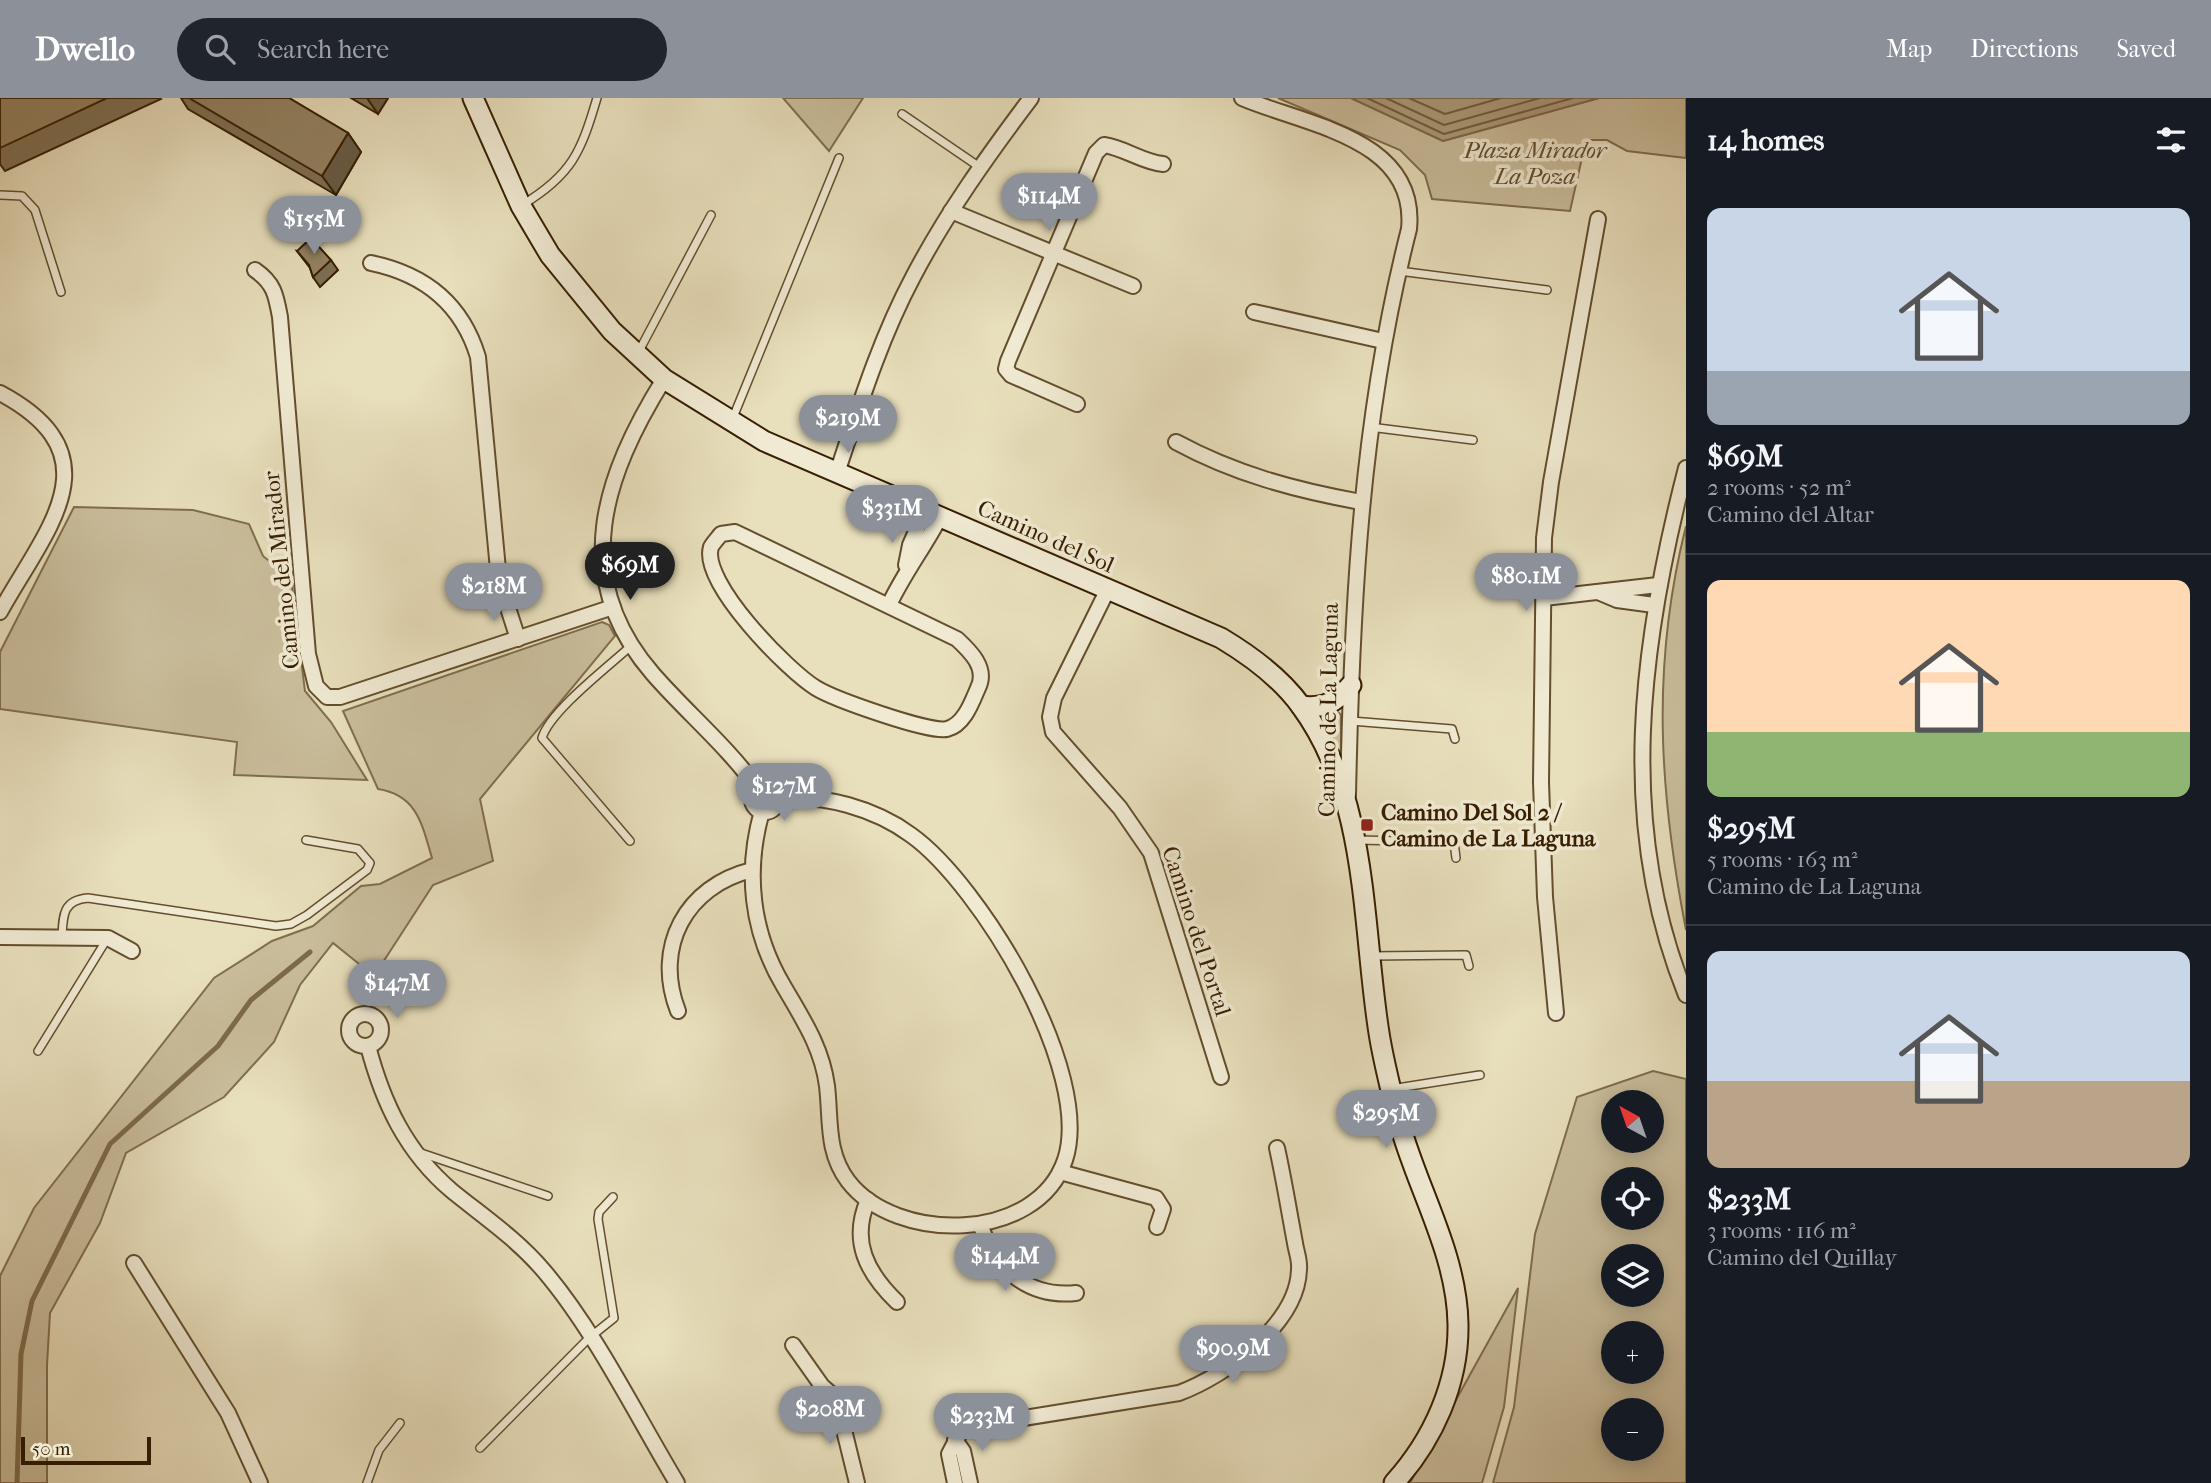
<!DOCTYPE html>
<meta charset="utf-8">
<style>
body{margin:0;font-family:"IM FELL French Canon",serif;background:#20242c;color:#f1f3f6;height:100vh;display:flex;flex-direction:column;font-size:26px;white-space:nowrap}
*{box-sizing:border-box;margin:0}
p{font-size:23px;color:#9ea1a6}
.icon{flex:none;width:38px;height:38px;fill:none;stroke:currentColor;stroke-width:2;stroke-linecap:round;stroke-linejoin:round}
.map{position:relative;flex:1;overflow:hidden}
.drawer{display:flex;flex-direction:column;background:#171b24;width:525px}
.drawer>*{flex:none}
.needle{width:46px;rotate:320deg}
.buttons{position:absolute;left:1601px;top:992px;display:grid;gap:14px}
.buttons a{display:grid;place-items:center;width:63px;height:63px;border-radius:50%;background:#171b24;box-shadow:0 4px 18px #0003;font-size:35px}
.scale{position:absolute;left:21px;bottom:18px;width:130px;box-sizing:border-box;padding-left:7px;border:4px solid #371e00;border-top:0;font-size:19px;line-height:24px;white-space:nowrap;color:#371e00;-webkit-text-stroke:5px #f0ead3;paint-order:stroke}
.price{position:absolute;translate:-50% -60px;padding:0 16px;border-radius:24px;background:#8c9099;color:#fff;font-size:23px;line-height:46px;filter:drop-shadow(0 2px 4px #0008)}
.price::after{content:'';position:absolute;left:50%;top:42px;width:21px;height:16px;margin-left:-10px;background:inherit;clip-path:polygon(0 0,100% 0,50% 100%)}
.price.selected{background:#222;color:#fff}
ul{padding:0;list-style:none}
li{display:grid;align-content:center;gap:14px;height:371px;padding:0 21px}
li+li{border-top:2px solid #363941}
li span{display:grid;place-items:center;height:217px;border-radius:14px;color:#555}
li>.icon{margin-inline-start:auto}
span .icon{width:126px;height:126px;fill:#fffc;stroke-width:1}
li b{font-size:30px}
h2{display:flex;justify-content:space-between;align-items:center;height:84px;padding:0 21px;font-size:30px}
header{display:flex;align-items:center;gap:42px;box-sizing:border-box;height:98px;padding:0 35px;background:#8c9099;color:#fff}
header strong{font-size:33px}
nav{display:flex;gap:38px;margin-inline-start:auto;font-size:24px}
.search{width:490px;height:63px;background:#20242c;display:flex;align-items:center;gap:18px;box-sizing:border-box;padding:0 24px;border-radius:38px;color:#9ea1a6;font-size:26px}
main{display:flex;flex:1;min-height:0}
.map>svg:first-child{display:block}
</style>
<header>
<strong>Dwello</strong>
<div class="search"><svg class="icon" aria-label="search" viewBox="0 0 24 24"><circle cx="10" cy="10" r="6"/><path d="M15 15l6 6"/></svg>Search here</div>
<nav><a>Map</a><a>Directions</a><a>Saved</a></nav>
</header>
<main>
<div class="map">
<svg width="1686" height="1385" viewBox="0 0 1686 1385">
<rect width="100%" height="100%" fill="#e8dfbc"/>
<filter id="stains"><feTurbulence type="fractalNoise" baseFrequency=".00286" numOctaves="4"/><feColorMatrix values="0 0 0 0 .2 0 0 0 0 .09 0 0 0 0 .02 0 0 0 .5 -.17"/></filter>
<radialGradient id="worn" r=".72"><stop offset=".6" stop-color="#630" stop-opacity="0"/><stop offset="1" stop-color="#630" stop-opacity=".3"/></radialGradient>
<g fill="#cabe9c" stroke="#806e4e" stroke-width="2" fill-rule="evenodd">
<polygon points="783,0 863,0 829,53"/>
<polygon points="1278,0 1351,0 1443,43 1599,0 1686,0 1686,60 1627,53 1607,42 1586,42 1570,113 1432,101 1425,77 1400,52"/>
<polygon points="74,409 193,412 249,426 263,458 291,481 305,593 331,624 367,682 234,677 237,644 0,611 0,554"/>
<path d="M1686 428V832C1659 693 1651 567 1686 428Z"/>
<path d="M602 524 609 527 615 538 480 701 493 763 433 787 374 878 333 845 300 887 274 944 224 999 126 1055 100 1125 50 1215 47 1267V1385H0V1178L34 1110 214 880 272 843 313 828 361 788 380 786 432 760C422 726 417 697 378 691L343 613Z"/>
<polygon points="1337,613 1341,617 1341,662 1321,622"/>
<path d="M1653 973 1686 981V1385H1493L1514 1309 1535 1136 1577 999ZM1614 1004H1652V1043H1614ZM1614 1082H1652V1120H1614ZM1614 1158H1652V1197H1614ZM1614 1236H1652V1274H1614ZM1614 1312H1652V1351H1614Z"/>
<polygon points="1518,1190 1504,1309 1482,1385 1410,1385"/>
</g>
<polygon fill="#ac9d7c" stroke="#7d6a4a" stroke-width="2" points="1351,0 1599,0 1443,43"/>
<g fill="none" stroke-linecap="round" stroke-linejoin="round">
<g stroke="#725e3e" stroke-width="2">
<polyline points="1367,0 1444,36 1573,0"/>
<polyline points="1386,0 1444,27 1540,0"/>
<polyline points="1409,0 1445,16 1501,0"/>
</g>
<polyline stroke="#7d6a4a" stroke-width="5" points="17,1385 21,1256 32,1203 110,1046 218,948 251,902 310,854"/>
<defs>
<g id="lane">
<polyline points="902,16 981,70"/>
<polyline points="0,97 22,98 35,112 61,194"/>
<path d="M522 107C572 77 581 54 597 0"/>
<polyline points="1399,173 1547,192"/>
<polyline points="638,255 711,117"/>
<polyline points="732,322 839,60"/>
<polyline points="1370,329 1473,342"/>
<polyline points="1351,623 1452,631 1455,641"/>
<polyline points="1357,742 1454,744 1456,760"/>
<path d="M630 743 542 640C550 613 609 568 632 547"/>
<path d="M62 838C63 817 63 802 88 800L276 828 291 826 307 817 367 772 370 765 358 751 306 742"/>
<polyline points="1371,858 1466,857 1469,868"/>
<polyline points="38,953 107,841"/>
<polyline points="1391,991 1480,977"/>
<polyline points="418,1054 548,1098"/>
<polyline points="480,1350 589,1240 614,1220 598,1121 599,1114 613,1099"/>
<polyline points="367,1385 379,1352 400,1325"/>
</g>
<g id="street">
<path d="M1242 0C1305 27 1418 40 1409 131 1361 319 1352 503 1348 697"/>
<polyline points="951,113 1133,188"/>
<path d="M371 165C424 176 462 206 478 259L499 482 518 541"/>
<path d="M255 172C274 185 276 197 280 219L308 556 316 588 327 599H340L613 509"/>
<polyline points="1254,214 1383,243"/>
<path d="M664 281C604 378 568 478 653 576 687 615 727 648 758 691"/>
<path d="M0 295C118 358 46 431 0 514"/>
<path d="M1077 306 1011 277 1006 271 1008 263 1096 55 1104 47C1125 50 1142 64 1163 66"/>
<path d="M1176 344C1235 376 1295 392 1361 404"/>
<path d="M1686 370C1641 544 1616 725 1686 897"/>
<path d="M837 375C859 309 880 241 913 179 946 116 988 57 1031 0"/>
<path d="M735 434 957 541C970 553 988 570 978 590 972 604 964 627 947 631 929 635 834 601 816 590 788 573 700 484 711 449 713 445 718 440 721 436Z"/>
<polyline points="906,467 910,447 926,411"/>
<polyline points="1107,493 1054,600 1050,619 1053,634 1120,710 1151,755 1221,979"/>
<polyline points="1598,494 1617,502 1654,507"/>
<polyline points="1544,500 1658,487"/>
<path d="M889 507C904 475 925 448 941 417"/>
<circle cx="765" cy="701" r="13"/>
<path d="M762 713C745 773 751 833 783 887 802 920 822 949 827 988 831 1022 826 1054 848 1083 896 1146 1037 1145 1065 1062 1094 975 981 787 911 737 876 711 822 695 778 701"/>
<polyline points="0,839 108,840 132,853"/>
<path d="M678 913C653 849 686 788 752 772"/>
<polyline points="1556,915 1545,799 1541,684 1544,440 1551,384 1598,121"/>
<circle cx="365" cy="932" r="16"/>
<path d="M368 948C383 1005 406 1054 452 1093 484 1119 517 1141 544 1173 595 1233 636 1317 677 1385"/>
<polyline points="1060,1074 1156,1100 1163,1111 1157,1129"/>
<path d="M868 1102C850 1143 867 1175 897 1204"/>
<path d="M980 1126C995 1170 1027 1200 1076 1195"/>
<polyline points="134,1165 228,1315 260,1385"/>
<polyline points="793,1247 822,1288 844,1307 844,1332 857,1385"/>
<polyline points="955,1342 963,1353 970,1385"/>
<path d="M955 1385 949 1356 961 1333 968 1329 1179 1295C1225 1278 1298 1226 1299 1171 1300 1162 1296 1153 1295 1145 1289 1113 1284 1082 1277 1050"/>
</g>
<g id="secondary">
<path d="M473 0 521 108 550 157 612 233 664 281 764 343 1221 540C1251 558 1281 580 1301 608 1369 700 1362 828 1379 935 1383 961 1390 988 1396 1013 1413 1084 1457 1152 1458 1226 1459 1285 1433 1342 1394 1385"/>
<path d="M1301 608C1325 611 1336 604 1351 587"/>
</g>
</defs>
<use href="#lane" stroke="#634e2f" stroke-width="10"/>
<use href="#street" stroke="#634e2f" stroke-width="18"/>
<use href="#secondary" stroke="#371e00" stroke-width="23"/>
<use href="#lane" stroke="#f0ead3" stroke-width="7"/>
<use href="#street" stroke="#f0ead3" stroke-width="14"/>
<use href="#secondary" stroke="#f0ead3" stroke-width="19"/>
</g>
<g fill="#7e7054" stroke="#371e00" stroke-width="2">
<polygon points="0,0 160,0 161,1 5,73 0,66"/>
<polygon points="181,0 289,0 348,35 361,54 336,97 188,11"/>
<polygon points="351,0 388,0 378,16"/>
<polygon points="297,153 331,162 338,172 320,189 313,179 310,170"/>
</g>
<g fill="#675b45" stroke="#371e00" stroke-width="2">
<polygon points="367,0 388,0 378,16"/>
<polygon points="348,35 361,54 336,97 322,78"/>
</g>
<g fill="#938262" stroke="#371e00" stroke-width="2">
<polygon points="0,0 107,0 0,50"/>
<polygon points="189,0 289,0 348,35 322,78"/>
<polygon points="311,140 331,162 313,179 309,167 297,153"/>
</g>
<rect fill="#8f2418" stroke="#f0ead3" stroke-width="2.5" x="1360" y="720" width="14" height="14" rx="3.5"/>
<g text-anchor="middle" stroke-width="7" stroke-linejoin="round" paint-order="stroke">
<g font-size="23" font-style="italic" fill="#634e2f" stroke="#f0ead3">
<text x="1535" y="60">Plaza Mirador<tspan x="1535" dy="26">La Poza</tspan></text>
</g>
<g font-size="23" fill="#371e00" stroke="#f0ead3">
<text transform="translate(1046 438) rotate(24)" y="8">Camino del Sol</text>
<text transform="translate(281 472) rotate(-96)" y="8">Camino del Mirador</text>
<text transform="translate(1328 612) rotate(-89)" y="8">Camino de La Laguna</text>
<text transform="translate(1197 833) rotate(72)" y="8">Camino del Portal</text>
</g>
<g font-size="23" font-weight="bold" fill="#371e00" stroke="#f0ead3" text-anchor="start">
<text x="1381" y="722">Camino Del Sol 2 /<tspan x="1381" dy="26">Camino de La Laguna</tspan></text>
</g>
</g>
<rect width="100%" height="100%" filter="url(#stains)"/>
<rect width="100%" height="100%" fill="url(#worn)"/>
</svg>
<div class="buttons">
<a><svg class="needle" viewBox="-14 -14 28 28"><path d="M0-13l5 13h-10z" fill="#e53935"/><path d="M0 13l5-13h-10z" fill="#9ea1a6"/></svg></a>
<a><svg class="icon" aria-label="locate" viewBox="0 0 24 24"><circle cx="12" cy="12" r="6"/><path d="M12 2v4M12 18v4M2 12h4M18 12h4"/></svg></a>
<a><svg class="icon" aria-label="layers" viewBox="0 0 24 24"><path d="M12 4l9 5-9 5-9-5zM3 14l9 5 9-5"/></svg></a>
<a>+</a>
<a>−</a>
</div>
<div class="scale">50 m</div>
<b class="price" style="left:1049px;top:135px">$114M</b>
<b class="price" style="left:314px;top:158px">$155M</b>
<b class="price" style="left:848px;top:357px">$219M</b>
<b class="price" style="left:892px;top:447px">$331M</b>
<b class="price selected" style="left:630px;top:504px">$69M</b>
<b class="price" style="left:1526px;top:515px">$80.1M</b>
<b class="price" style="left:494px;top:525px">$218M</b>
<b class="price" style="left:784px;top:725px">$127M</b>
<b class="price" style="left:397px;top:922px">$147M</b>
<b class="price" style="left:1386px;top:1052px">$295M</b>
<b class="price" style="left:1005px;top:1195px">$144M</b>
<b class="price" style="left:1233px;top:1287px">$90.9M</b>
<b class="price" style="left:830px;top:1348px">$208M</b>
<b class="price" style="left:982px;top:1355px">$233M</b>
</div>
<section class="drawer">
<h2>14 homes<svg class="icon" aria-label="filters" viewBox="0 0 24 24"><path d="M4 7h16M4 17h16"/><circle cx="9" cy="7" r="2"/><circle cx="15" cy="17" r="2"/></svg></h2>
<ul>
<li><span style="background:linear-gradient(#c9d6e8 75%,#9aa5b1 0)"><svg class="icon" aria-label="home" viewBox="0 0 24 24"><path d="M3 11l9-7 9 7M6 9v11h12V9"/></svg></span><div><b>$69M</b><p>2 rooms · 52 m²</p><p>Camino del Altar</p></div></li>
<li><span style="background:linear-gradient(#ffd9b3 70%,#8fb573 0)"><svg class="icon" aria-label="home" viewBox="0 0 24 24"><path d="M3 11l9-7 9 7M6 9v11h12V9"/></svg></span><div><b>$295M</b><p>5 rooms · 163 m²</p><p>Camino de La Laguna</p></div></li>
<li><span style="background:linear-gradient(#c9d6e8 60%,#b9a48a 0)"><svg class="icon" aria-label="home" viewBox="0 0 24 24"><path d="M3 11l9-7 9 7M6 9v11h12V9"/></svg></span><div><b>$233M</b><p>3 rooms · 116 m²</p><p>Camino del Quillay</p></div></li>
</ul>
</section>
</main>
